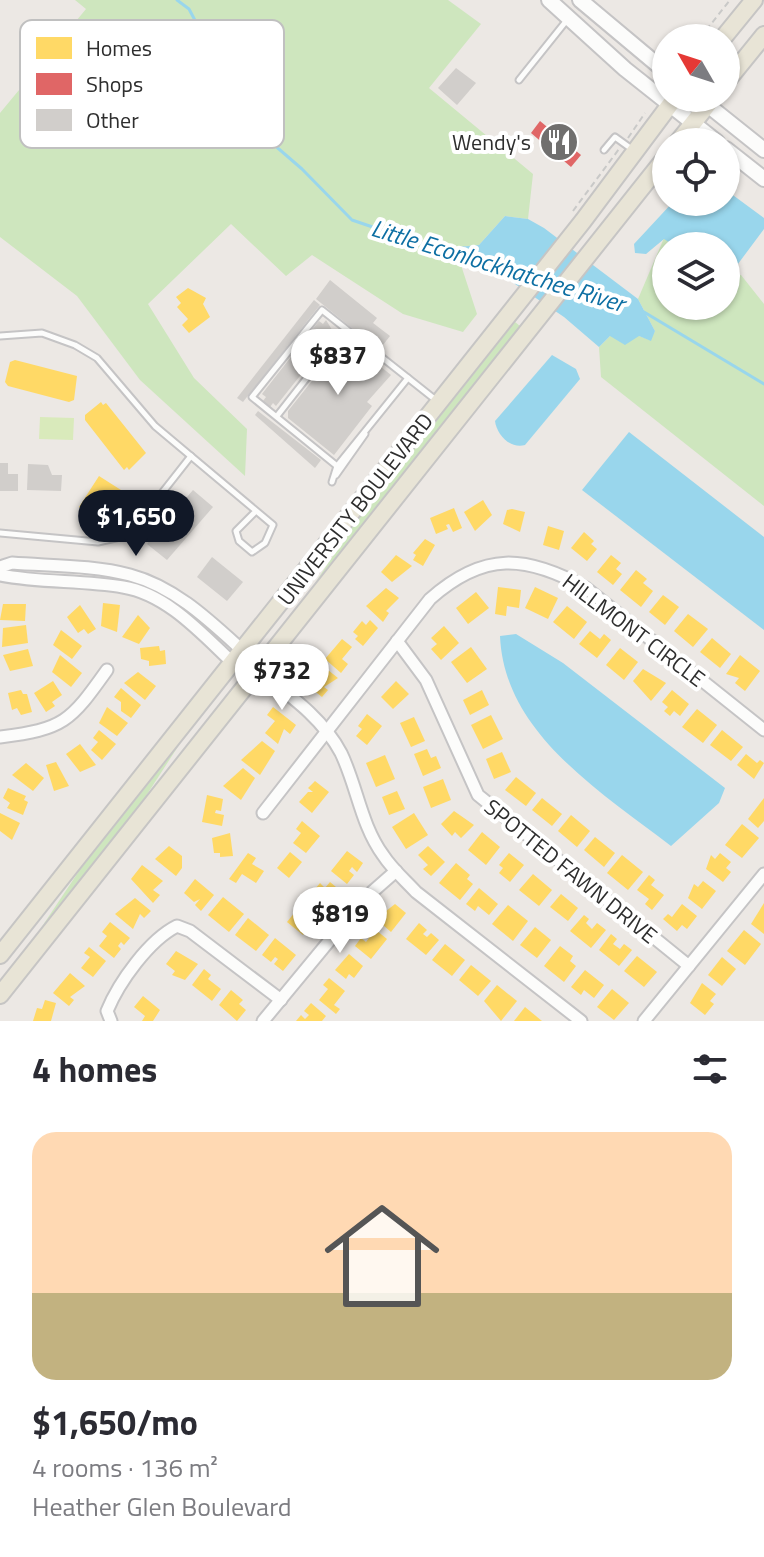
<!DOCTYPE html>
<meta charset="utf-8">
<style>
body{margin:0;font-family:"Titillium Web",sans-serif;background:#f2f2f3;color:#2b2b33;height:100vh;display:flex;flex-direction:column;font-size:30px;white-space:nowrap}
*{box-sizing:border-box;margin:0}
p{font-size:26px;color:#7c7c81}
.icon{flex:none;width:44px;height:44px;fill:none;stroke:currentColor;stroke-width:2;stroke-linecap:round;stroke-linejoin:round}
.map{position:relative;height:1021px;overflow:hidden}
.drawer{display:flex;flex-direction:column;background:#fff;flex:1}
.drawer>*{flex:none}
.needle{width:52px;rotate:309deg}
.tools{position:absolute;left:652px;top:24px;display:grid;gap:16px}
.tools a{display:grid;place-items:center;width:88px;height:88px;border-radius:50%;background:#fff;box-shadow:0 2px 6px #0004;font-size:40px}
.price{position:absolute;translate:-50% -68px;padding:0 18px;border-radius:28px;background:#fff;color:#222;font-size:26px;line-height:52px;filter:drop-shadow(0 2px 4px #0008)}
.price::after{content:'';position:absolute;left:50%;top:48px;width:24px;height:18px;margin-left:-12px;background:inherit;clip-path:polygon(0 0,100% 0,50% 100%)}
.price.on{background:#111827;color:#fff}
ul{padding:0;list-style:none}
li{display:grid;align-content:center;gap:16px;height:424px;padding:0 32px}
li+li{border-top:2px solid #e1e1e2}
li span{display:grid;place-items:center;height:248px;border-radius:24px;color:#555}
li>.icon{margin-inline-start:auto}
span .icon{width:144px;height:144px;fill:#fffc;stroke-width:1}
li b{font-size:34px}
h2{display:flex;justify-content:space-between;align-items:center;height:96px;padding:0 32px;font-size:34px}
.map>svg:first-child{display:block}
</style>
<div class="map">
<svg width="764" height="1021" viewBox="0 0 764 1021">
<rect width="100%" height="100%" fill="#ece8e4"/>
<g fill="#cee6be">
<polygon points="75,0 448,0 481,24 429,88 533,174 528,219 505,216 479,245 458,247 439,256 460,262 477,314 463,332 403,314 312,255 286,276 231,224 148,304 194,378 247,429 245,476 140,380 77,296 0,237 0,113 86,9"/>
<polygon points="664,238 675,246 666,246 666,306 726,306 726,280 731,274 741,275 764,304 764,506 601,377 599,347 610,336 639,336 650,340 655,331 638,299"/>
<polygon points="515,322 520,326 315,583 353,526"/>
<polygon points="179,745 144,799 41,928 79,871"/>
</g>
<polygon fill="#d9eabb" points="40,417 74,418 73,440 39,439"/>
<g fill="#99d6ec">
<polygon points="726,190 764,218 764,229 726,280 726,246 675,246 664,239 646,254 635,253 634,244 673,202 726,202"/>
<polygon points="505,216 528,219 544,228 638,299 655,331 651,341 639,336 625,345 610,336 599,347 564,317 503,276 438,256 458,247 479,245"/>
<path d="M552 355 576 369 580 379 525 445C511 449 497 436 495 421Z"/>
<polygon points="629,432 764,537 764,630 582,490"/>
<path d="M516 634 563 663 725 788 719 803 671 846C601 792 504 733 500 636Z"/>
</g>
<g fill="#ffd966">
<polygon points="188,288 206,298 203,304 210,317 189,333 182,325 188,319 177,307 181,303 176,297"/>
<polygon points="15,360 77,376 74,400 69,402 8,386 5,382 10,362"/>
<polygon points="101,402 103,405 106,403 146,453 129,470 127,467 124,470 85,420 85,415"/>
<polygon points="99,476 121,490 104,517 100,515 98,519 79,507"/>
<polygon points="483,500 492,515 475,531 464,512"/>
<polygon points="454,508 462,528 453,532 449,524 446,525 448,529 436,534 430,518"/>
<polygon points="512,509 525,512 520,532 503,524 507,510"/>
<polygon points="548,526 564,531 559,550 543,545"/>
<polygon points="584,532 594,541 591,544 597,549 587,561 571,548"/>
<polygon points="425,539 435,545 423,566 413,560 416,555 413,553"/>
<polygon points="396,555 412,566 392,582 381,572"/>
<polygon points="611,555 621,563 616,569 622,574 613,585 597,572"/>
<polygon points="636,570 647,579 643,583 653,591 641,607 620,590"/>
<polygon points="498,587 521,590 519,608 507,606 506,616 495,614"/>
<polygon points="535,587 558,598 548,619 525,608"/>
<polygon points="386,588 399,598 386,611 389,613 383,622 366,606"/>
<polygon points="476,592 489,608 468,624 456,608"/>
<polygon points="663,595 679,607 665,625 649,612"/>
<polygon points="103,603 120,605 117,632 101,626"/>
<polygon points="3,604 26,604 25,621 0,620"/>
<polygon points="80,605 96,629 88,634 84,629 78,633 67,617"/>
<polygon points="567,606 587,622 574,639 553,622"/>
<polygon points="688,614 708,629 693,647 674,631"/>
<polygon points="138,615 150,628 139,644 122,637"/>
<polygon points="370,620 378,628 363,646 355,639 358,636 353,632 362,621 366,625"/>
<polygon points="26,625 28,643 2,647 3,628"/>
<polygon points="444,626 459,643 441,660 431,649 437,644 431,638"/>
<polygon points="61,630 82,646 72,659 53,645"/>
<polygon points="590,631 600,639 604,634 611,640 597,658 579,644"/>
<polygon points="712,638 731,654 720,668 700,652"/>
<polygon points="342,639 352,647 342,659 348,664 341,673 325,659"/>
<polygon points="159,646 160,651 165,650 166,664 149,666 149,661 141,659 140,648"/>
<polygon points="471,647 487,669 467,683 451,662"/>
<polygon points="620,648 638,662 624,680 606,665"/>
<polygon points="28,649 33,666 10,671 3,655"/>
<polygon points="60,655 82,673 71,687 52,672"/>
<polygon points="740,655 760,671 745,691 735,683 739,678 726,674"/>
<polygon points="323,666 338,678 324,687 328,690 322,697 307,685"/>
<polygon points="643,669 666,683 651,701 633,681"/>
<polygon points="138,672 156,686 145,700 124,683"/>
<polygon points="53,681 62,695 52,702 55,706 46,712 34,693"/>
<polygon points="396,681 409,694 393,709 381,697"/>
<polygon points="121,688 141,705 131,718 121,711 121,702 114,697"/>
<polygon points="21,690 23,694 27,694 32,712 21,715 17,708 12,710 8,693"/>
<polygon points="482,690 489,705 470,715 463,700"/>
<polygon points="672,690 689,704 680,716 674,711 670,716 664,711 668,707 662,702"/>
<polygon points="107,707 128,723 117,736 99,723"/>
<polygon points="273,707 296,725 290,734 284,729 278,744 265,733 275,721 267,715"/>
<polygon points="697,709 717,725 703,743 682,727"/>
<polygon points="367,714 382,726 367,745 356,736 362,729 358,726"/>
<polygon points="491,715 503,739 483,749 471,725"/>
<polygon points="414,717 425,741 411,747 400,723"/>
<polygon points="99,730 116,744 102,760 91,750 98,742 93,738"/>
<polygon points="722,730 743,747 731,761 710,745"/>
<polygon points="262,741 275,751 260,775 241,760"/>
<polygon points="80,744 96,765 80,772 66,754"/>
<polygon points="427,749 431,758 436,756 441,768 423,776 414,754"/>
<polygon points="502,752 511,772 494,779 486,759"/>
<polygon points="746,754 757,763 760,760 764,763 754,779 737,765"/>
<polygon points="385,755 395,779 376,787 366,763"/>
<polygon points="56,762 69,786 54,791 46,765"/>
<polygon points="26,763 44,778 33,791 12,775"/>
<polygon points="243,768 255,778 241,800 223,786"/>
<polygon points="516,777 536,793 526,806 505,790"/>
<polygon points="443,779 451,800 431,808 423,787"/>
<polygon points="315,781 329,792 312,813 299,802 308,792 313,792 308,788"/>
<polygon points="8,788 26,796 24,800 28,802 23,815 7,808 10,803 3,798"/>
<polygon points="397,791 405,809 389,815 382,797"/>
<polygon points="207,795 223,799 221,811 216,810 215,813 224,815 222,826 202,822"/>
<polygon points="542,798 562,814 552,826 532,810"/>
<polygon points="764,798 764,821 758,828 748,819"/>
<polygon points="454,811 474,825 461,838 455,832 452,836 441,824"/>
<polygon points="0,813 20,823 12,840 0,831"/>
<polygon points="414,813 428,835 406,849 392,827"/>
<polygon points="571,815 590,831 577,847 558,831"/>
<polygon points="302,821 320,836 306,853 293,843 301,833 296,829"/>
<polygon points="742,824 759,838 742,858 725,845"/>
<polygon points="482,832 500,847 486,865 468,850"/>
<polygon points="230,833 233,856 220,857 220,853 214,853 212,838"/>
<polygon points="595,837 615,853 604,867 584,850"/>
<polygon points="169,846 182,856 182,868 176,876 155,859"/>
<polygon points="428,846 445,862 431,876 423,869 428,865 418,855"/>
<polygon points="347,851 363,863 357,872 352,867 349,871 354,875 347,884 331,871"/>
<polygon points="290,852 302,862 289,878 277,868"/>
<polygon points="248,853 256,858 252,864 264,871 256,883 242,874 236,883 229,879"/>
<polygon points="509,853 524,865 510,882 499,873 503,868 499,865"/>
<polygon points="720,853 731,862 726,868 731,872 723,882 706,869 711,855 715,859"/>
<polygon points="622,855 643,872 628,890 607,873"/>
<polygon points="456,863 470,875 467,879 473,884 460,900 439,883"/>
<polygon points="142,865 163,881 153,890 160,895 153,903 131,879"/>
<polygon points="533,874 552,890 539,906 519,890"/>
<polygon points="649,875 655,880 651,885 664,895 652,910 645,904 649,899 637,890"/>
<polygon points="195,879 214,895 201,911 195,905 200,899 194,902 184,893"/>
<polygon points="703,881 716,891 702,909 688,898 694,884 698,887"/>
<polygon points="330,882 342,892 328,908 311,894 320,883 325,888"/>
<polygon points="479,888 498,904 489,915 478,906 475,911 466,904"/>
<polygon points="561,894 578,908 568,921 550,907"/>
<polygon points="223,897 244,914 229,932 208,915"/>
<polygon points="135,898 151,911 144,918 140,914 133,929 115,914"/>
<polygon points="303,902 320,915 303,935 287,922"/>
<polygon points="764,903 764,934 751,924"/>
<polygon points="395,904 406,913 391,932 376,919"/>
<polygon points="682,904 697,916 687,929 682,925 677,931 663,919 668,914 672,917"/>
<polygon points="508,905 528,921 513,941 492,924"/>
<polygon points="584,915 589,919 586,923 592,929 597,923 606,930 591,948 570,931"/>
<polygon points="248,918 269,935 256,951 235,935"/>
<polygon points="110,922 130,938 124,945 121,942 118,946 121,949 114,958 99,946 107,936 102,932"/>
<polygon points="419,923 427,930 423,934 427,937 431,933 439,940 426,955 406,939"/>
<polygon points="371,926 387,939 371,959 355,946 361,938 366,942 369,938 364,934"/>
<polygon points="535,927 551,940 537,958 520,945"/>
<polygon points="744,930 761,944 745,965 727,951"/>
<polygon points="611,934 617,939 613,944 620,949 624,944 632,950 619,966 599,950"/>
<polygon points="275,938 296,955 283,971 274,964 278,959 275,957 271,962 262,955"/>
<polygon points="445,944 465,960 452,976 432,960"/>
<polygon points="560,946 573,956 570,961 576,966 564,982 544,966"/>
<polygon points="89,947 106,961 93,977 81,968 90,957 84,953"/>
<polygon points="176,951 198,964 185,980 172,975 175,971 166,964"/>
<polygon points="349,954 363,966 354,978 349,974 346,979 335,970"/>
<polygon points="637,956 657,972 644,987 624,971"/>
<polygon points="722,957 736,969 722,986 708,975"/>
<polygon points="471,965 491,981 478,996 459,980"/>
<polygon points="204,969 211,975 208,979 221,989 212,1001 192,985"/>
<polygon points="585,970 604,985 594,998 584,990 581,995 571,987"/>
<polygon points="70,973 85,986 70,997 74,1000 69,1006 53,993"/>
<polygon points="329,978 345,991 334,1005 340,1009 336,1014 319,1000 328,989 323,985"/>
<polygon points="702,983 716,994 710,1001 714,1004 705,1015 690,1003"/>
<polygon points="497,985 517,1001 501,1021 484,1001"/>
<polygon points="612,989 629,1003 614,1020 597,1007"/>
<polygon points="231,990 243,1000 239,1004 246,1010 237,1021 219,1005"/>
<polygon points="143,996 160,1010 153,1021 142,1021 145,1016 134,1007"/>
<polygon points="45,1000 56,1003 51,1021 33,1021 37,1008 42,1009"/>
<polygon points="311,1003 326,1016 322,1021 296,1021 301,1015 305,1019 309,1015 304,1011"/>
<polygon points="525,1007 542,1021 514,1021"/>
</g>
<polygon fill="#e06666" points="540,121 581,155 571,167 531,133"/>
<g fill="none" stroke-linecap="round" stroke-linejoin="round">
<g stroke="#99d6ec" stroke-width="3">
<polyline points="177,0 189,9 250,124 302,169 352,220 449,253"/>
<polyline points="644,312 764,384"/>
</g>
</g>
<g fill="#d1cecb">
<polygon points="456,68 476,83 457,105 438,88"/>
<polygon points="330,280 377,318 373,323 390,336 379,350 316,299"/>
<polygon points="314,300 320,305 243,402 237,398"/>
<polygon points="326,320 334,333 276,406 273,403 270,407 263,401 266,397 262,394 319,321 323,324"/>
<polygon points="343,342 350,342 391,375 367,402 372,406 334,455 288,418 288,411"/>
<polygon points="258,411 321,460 315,468 255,415"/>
<polygon points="0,463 8,463 8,474 18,474 18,491 0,491"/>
<polygon points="28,464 48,465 52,475 62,475 61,491 27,490"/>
<polygon points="193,490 213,507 167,560 147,544"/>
<polygon points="212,557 243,582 227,601 197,577"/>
</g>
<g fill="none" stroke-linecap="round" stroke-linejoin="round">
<defs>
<g id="service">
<polyline points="519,80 567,20"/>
<polyline points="604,150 615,137 633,150"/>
<polyline points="0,336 42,333 75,345 97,358 155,426 273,525 265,543 252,552 239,541 236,531 255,512"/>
<polyline points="277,416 345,329"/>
<polyline points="337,466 252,397 322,310 408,378"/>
<polyline points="336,475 365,434"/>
<polyline points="332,482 337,466 408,378 437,401"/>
<polyline points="0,533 98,542 129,535 191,456"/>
</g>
<g id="minor">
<path d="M0 567 12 563C50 566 93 565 130 575 175 587 210 621 243 651"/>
<path d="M0 575C40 583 82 580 123 587 167 594 202 634 233 663"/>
<polyline points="397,641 426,680 478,795 689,966"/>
<path d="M258 671C289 695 322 717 341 753 357 786 361 825 383 855 392 869 405 880 416 892L581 1021"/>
<path d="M0 737C64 729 70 722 107 670"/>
<path d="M263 813 430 599C484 551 526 555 586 588L764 730"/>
<path d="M111 1021 107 1011C119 982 149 940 177 926L190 931 281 1000"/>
<polyline points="263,1021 363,900 396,871"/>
<polyline points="644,1021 764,874"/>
</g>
<g id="tertiary">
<polyline points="549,0 625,69 717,142"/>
<polyline points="580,0 666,72"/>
<polyline points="699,98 764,150"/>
<polyline points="726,149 764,179"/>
</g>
<g id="primary">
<polyline points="723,38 754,0"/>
<polyline points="726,82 764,35"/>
<polyline points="678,142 713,98"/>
<polyline points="0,955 583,221 675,98"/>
<polyline points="0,995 666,157"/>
</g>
</defs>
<use href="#service" stroke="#c5c4c5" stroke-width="9"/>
<use href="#minor" stroke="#c5c4c5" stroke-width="15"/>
<use href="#tertiary" stroke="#c5c4c5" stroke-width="18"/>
<use href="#primary" stroke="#c6c5c4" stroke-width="20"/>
<g stroke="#c9c9c8" stroke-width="2" stroke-dasharray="6 4" stroke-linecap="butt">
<polyline points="700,38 730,0"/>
<polyline points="628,138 645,113"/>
<polyline points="573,211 619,149"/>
</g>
<use href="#service" stroke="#fcfcfb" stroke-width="5"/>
<use href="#minor" stroke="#fcfcfb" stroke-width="11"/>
<use href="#tertiary" stroke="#fcfcfb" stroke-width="14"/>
<use href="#primary" stroke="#e8e4d6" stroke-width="16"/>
</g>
<defs>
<symbol id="restaurant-disc" viewBox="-11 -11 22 22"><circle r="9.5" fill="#706f6e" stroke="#fff"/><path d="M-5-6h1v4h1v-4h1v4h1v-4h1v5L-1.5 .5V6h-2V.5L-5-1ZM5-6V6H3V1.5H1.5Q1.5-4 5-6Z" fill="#fff"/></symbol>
</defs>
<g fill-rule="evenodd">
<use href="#restaurant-disc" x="537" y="120" width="44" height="44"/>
</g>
<g text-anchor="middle" stroke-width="8" stroke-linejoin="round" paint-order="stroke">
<g font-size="22" fill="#2e2e2e" stroke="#fff" text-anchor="end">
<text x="531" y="150">Wendy's</text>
</g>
<g font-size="22" fill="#2e2e2e" stroke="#fff">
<text transform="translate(355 509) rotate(-52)" y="8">UNIVERSITY BOULEVARD</text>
<text transform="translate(634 630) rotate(37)" y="8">HILLMONT CIRCLE</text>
<text transform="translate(571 871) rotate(39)" y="8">SPOTTED FAWN DRIVE</text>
</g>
<g font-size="24" font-style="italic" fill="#0d6fa3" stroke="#fff">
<text transform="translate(498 266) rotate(17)" y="8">Little Econlockhatchee River</text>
</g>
</g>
<rect x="20" y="20" width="264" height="128" rx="12" fill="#fff" stroke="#c0c0c0" stroke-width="2"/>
<rect x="36" y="37" width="36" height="22" fill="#ffd966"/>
<rect x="36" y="73" width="36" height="22" fill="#e06666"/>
<rect x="36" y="109" width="36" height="22" fill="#d1cecb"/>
<g font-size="22" fill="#2e2e2e">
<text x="86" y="56">Homes</text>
<text x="86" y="92">Shops</text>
<text x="86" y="128">Other</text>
</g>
</svg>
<div class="tools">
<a><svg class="needle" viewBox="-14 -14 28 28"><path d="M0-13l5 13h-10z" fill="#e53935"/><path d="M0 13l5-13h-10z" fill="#7c7c81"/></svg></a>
<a><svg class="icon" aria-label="locate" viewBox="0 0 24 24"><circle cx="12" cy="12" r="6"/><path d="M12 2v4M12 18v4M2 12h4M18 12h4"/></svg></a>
<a><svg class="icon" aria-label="layers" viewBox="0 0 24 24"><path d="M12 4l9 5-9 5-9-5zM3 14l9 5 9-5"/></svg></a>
</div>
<b class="price" style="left:338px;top:397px">$837</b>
<b class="price on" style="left:136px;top:558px">$1,650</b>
<b class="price" style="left:282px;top:712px">$732</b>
<b class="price" style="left:340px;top:955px">$819</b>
</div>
<section class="drawer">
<h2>4 homes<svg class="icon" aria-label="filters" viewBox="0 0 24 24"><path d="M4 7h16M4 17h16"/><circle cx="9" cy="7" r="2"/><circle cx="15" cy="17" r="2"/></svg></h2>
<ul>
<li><span style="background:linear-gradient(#ffd9b3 65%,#c2b280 0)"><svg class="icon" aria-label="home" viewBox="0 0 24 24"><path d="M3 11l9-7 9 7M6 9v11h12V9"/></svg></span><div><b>$1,650/mo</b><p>4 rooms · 136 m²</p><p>Heather Glen Boulevard</p></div></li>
</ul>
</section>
